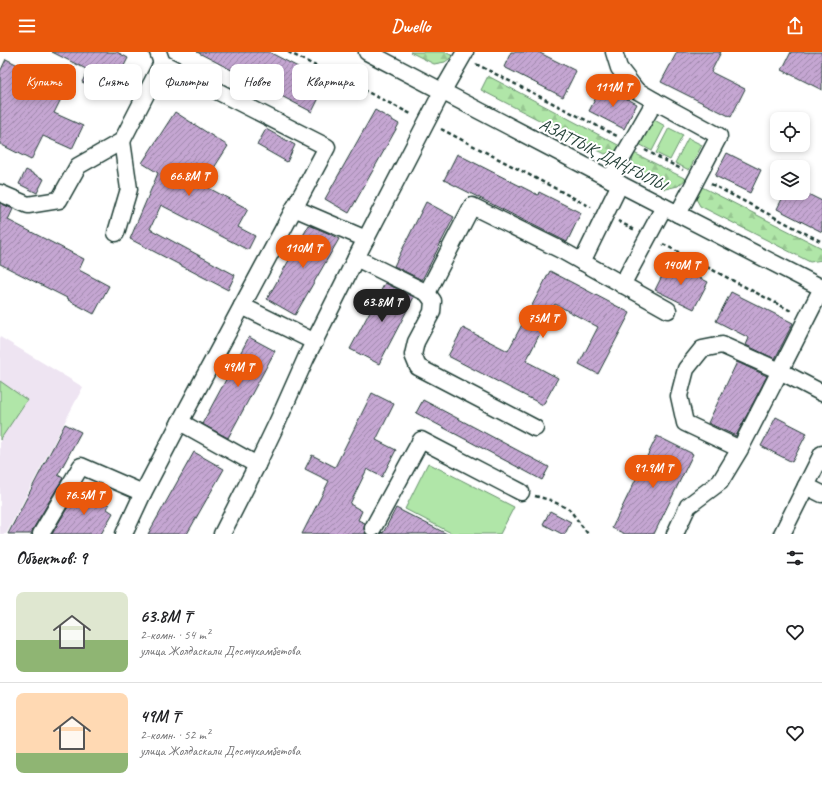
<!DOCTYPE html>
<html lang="ru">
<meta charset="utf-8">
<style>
body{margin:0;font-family:Caveat,sans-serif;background:#f6f6f6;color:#202124;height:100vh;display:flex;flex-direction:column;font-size:15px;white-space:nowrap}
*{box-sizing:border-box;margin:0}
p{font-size:13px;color:#757577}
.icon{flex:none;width:22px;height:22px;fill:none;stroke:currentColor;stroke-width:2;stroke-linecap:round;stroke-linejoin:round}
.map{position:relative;height:482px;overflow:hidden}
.details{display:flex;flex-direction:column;background:#fff;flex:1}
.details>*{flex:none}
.guide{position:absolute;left:12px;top:12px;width:400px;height:36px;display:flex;gap:8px}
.controls{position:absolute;left:770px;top:60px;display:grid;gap:8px}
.controls a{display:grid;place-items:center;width:40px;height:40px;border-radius:8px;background:#fff;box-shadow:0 2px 6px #0003;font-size:20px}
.price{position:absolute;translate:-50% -34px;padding:0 9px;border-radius:14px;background:#ea580c;color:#fff;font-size:13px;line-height:26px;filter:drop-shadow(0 1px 2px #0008)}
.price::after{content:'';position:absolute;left:50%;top:24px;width:12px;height:9px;margin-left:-6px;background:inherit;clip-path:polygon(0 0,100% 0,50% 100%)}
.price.on{background:#222;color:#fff}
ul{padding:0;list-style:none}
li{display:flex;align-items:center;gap:12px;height:100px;padding:0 16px}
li+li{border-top:1px solid #e0e0e0}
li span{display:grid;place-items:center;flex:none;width:112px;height:80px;border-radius:8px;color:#555}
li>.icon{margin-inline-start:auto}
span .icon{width:48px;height:48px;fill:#fffc;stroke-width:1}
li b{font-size:17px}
h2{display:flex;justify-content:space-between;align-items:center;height:48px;padding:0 16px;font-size:17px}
.pill{padding:0 14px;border-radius:8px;background:#fff;box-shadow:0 2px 6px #0003;font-size:14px;line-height:36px}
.pill.on{background:#ea580c;color:#fff}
header{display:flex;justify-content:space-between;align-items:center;height:52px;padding:0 16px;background:#ea580c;color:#fff;font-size:18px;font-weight:600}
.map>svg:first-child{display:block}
</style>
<header><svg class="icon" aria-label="menu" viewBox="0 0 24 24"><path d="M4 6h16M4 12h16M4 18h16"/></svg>Dwello<svg class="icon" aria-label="share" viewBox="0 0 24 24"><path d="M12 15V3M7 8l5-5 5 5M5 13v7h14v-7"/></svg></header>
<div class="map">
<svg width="822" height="482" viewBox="0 0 822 482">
<defs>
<pattern id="forest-firs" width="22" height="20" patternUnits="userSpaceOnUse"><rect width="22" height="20" fill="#b0e6a8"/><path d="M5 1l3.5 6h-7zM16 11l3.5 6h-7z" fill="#97c691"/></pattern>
<pattern id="building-hatch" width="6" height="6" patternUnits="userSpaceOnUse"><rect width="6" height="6" fill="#c5a6d2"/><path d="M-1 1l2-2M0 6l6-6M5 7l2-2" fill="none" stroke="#9f88ab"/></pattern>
</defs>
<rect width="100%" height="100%" fill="#fff"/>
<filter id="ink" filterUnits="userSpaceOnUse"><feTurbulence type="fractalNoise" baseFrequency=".025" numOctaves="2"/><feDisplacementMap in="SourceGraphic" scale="8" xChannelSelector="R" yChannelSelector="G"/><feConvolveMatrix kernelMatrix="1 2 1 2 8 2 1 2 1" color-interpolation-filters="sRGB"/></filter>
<g filter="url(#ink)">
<polygon fill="#eee4f2" points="0,285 83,335 6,482 0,482"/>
<g fill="#b0e6a8" stroke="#68926e">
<polygon points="651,66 665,74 652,99 637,91"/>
<polygon points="669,76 683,83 670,108 656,101"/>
<polygon points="688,86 702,93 689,118 675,111"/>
<polygon points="0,329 27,348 0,388"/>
<polygon points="428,411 514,455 500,482 453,482 405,457"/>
</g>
<g fill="url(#forest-firs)" stroke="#68926e">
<polygon points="410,0 445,0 453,4 445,10 434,12"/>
<polygon points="488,24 620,94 614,100 605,102 481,38"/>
<polygon points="634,101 686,127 678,134 665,137 634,120 632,110"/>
<polygon points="696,132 822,196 822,208 810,210 700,154 694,143"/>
</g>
<g fill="url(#building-hatch)" stroke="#1f3d34">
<polygon points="52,0 117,0 128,6 109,43 82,30 88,18"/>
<polygon points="197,0 269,0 327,30 312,60"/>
<polygon points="511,0 538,0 576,19 563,45 504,15"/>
<polygon points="677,0 721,0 711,20 745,37 731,65 661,30"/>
<polygon points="791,0 822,0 822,38 782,18"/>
<polygon points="6,7 66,37 54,61 83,74 72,97 43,84 31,108 0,92 0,20"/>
<polygon points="602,34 637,52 624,77 589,59"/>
<polygon points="375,58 399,72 349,161 325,147"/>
<polygon points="175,60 228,94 203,133 248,157 238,175 255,184 248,198 161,153 150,177 235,223 228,238 130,187 158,121 142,111"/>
<polygon points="266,77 295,93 287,110 257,93"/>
<polygon points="727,101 761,118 750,141 715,124"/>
<polygon points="457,102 538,143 539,140 581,161 567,190 444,128"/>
<polygon points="26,118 44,127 37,141 19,132"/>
<polygon points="785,141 806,141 822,149 822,180 777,157"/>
<polygon points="426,150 454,165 422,228 394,214"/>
<polygon points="0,151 13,157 8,168 84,207 79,218 109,234 94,262 68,248 69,247 0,212"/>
<polygon points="309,173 330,182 339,187 295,263 267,247"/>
<polygon points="669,210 708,230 694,257 655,238"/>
<polygon points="550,219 630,261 598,322 579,312 598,275 555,252 526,309 558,326 543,353 448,304 463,276 508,299"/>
<polygon points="385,231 414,245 379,312 350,297"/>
<polygon points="731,240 793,271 775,307 746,293 749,286 716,269"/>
<polygon points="249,285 275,299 228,386 202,372"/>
<polygon points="737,310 767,324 736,384 708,371"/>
<polygon points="372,341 394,352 376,388 396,398 382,425 367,417 350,452 362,459 358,468 365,471 364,477 366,482 302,482 329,429 305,417 312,403 335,415"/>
<polygon points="423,348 549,415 542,428 416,361"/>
<polygon points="776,365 807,381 792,410 761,394"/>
<polygon points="65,372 81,380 58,423 63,426 33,477 32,482 8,482"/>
<polygon points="657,384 693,402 654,482 625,482 612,476"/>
<polygon points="194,400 224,417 187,482 148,482"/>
<polygon points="79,436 109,453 107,457 113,461 101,482 52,482"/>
<polygon points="396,456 447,482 380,482 382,480 383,481"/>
<polygon points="550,459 571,470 565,482 562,482 543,472"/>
</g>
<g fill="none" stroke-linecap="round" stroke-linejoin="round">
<defs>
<g id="minor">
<polyline points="158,0 162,11 327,95 180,370 257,413"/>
<polyline points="367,0 610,127 822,236"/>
<polyline points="614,0 619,16 636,38 655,49"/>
<polyline points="610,127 655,49 719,84 678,162"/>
<polyline points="0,141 28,153 59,148 78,114 122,89 162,11"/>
<polyline points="294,156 366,187"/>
<polyline points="116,181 129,137 122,89"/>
<polyline points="356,206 427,241 433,249 432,260 416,290 413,303 418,315 535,376"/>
<polyline points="582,210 620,132"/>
<polyline points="622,233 664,155"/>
<polyline points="822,236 780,319 822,341"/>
<polyline points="427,241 472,154 561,198 668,258"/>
<polyline points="242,254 315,290"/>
<polyline points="806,434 822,442"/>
<polyline points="373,476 421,388 521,440"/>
<polyline points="41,482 81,414 143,441 180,370"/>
<polyline points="124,482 143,441"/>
<polyline points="222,482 257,413 278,369 306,306 356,206 442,40 465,0"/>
<polyline points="675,482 688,454 720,430 740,397 780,319 722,293 702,297 686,317 679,344 685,371 740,397"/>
<polyline points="782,482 822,402"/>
</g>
</defs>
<use href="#minor" stroke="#1f3d34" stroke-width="19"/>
<g stroke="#1f3d34" stroke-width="2.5" stroke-dasharray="4 3" stroke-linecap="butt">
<polyline points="288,0 413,63"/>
<polyline points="476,12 617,84"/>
<polyline points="441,77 591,155"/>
<polyline points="645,98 683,118"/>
<polyline points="711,132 822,190"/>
<polyline points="618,169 635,178"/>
<polyline points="663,192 793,260"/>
<polyline points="535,444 550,448 569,457 588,482"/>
</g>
<use href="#minor" stroke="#fff" stroke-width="16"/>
</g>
</g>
<g text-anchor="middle" stroke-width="4" stroke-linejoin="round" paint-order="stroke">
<g font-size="17" fill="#1f3d34" stroke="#fff">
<text transform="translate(603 102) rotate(27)" y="6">АЗАТТЫҚ ДАҢҒЫЛЫ</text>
</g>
</g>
</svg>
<div class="controls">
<a><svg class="icon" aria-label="locate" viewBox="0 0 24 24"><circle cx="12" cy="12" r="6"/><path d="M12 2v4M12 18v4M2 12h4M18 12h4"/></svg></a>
<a><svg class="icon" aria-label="layers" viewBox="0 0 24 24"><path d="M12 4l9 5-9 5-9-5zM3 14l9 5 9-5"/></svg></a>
</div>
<b class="price" style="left:613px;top:56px">111M ₸</b>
<b class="price" style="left:189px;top:145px">66.8M ₸</b>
<b class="price" style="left:303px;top:217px">110M ₸</b>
<b class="price" style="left:681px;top:234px">140M ₸</b>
<b class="price on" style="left:382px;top:271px">63.8M ₸</b>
<b class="price" style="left:543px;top:287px">75M ₸</b>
<b class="price" style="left:238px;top:336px">49M ₸</b>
<b class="price" style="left:653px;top:437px">91.9M ₸</b>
<b class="price" style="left:84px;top:464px">76.5M ₸</b>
<div class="guide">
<a class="pill on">Купить</a>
<a class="pill">Снять</a>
<a class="pill">Фильтры</a>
<a class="pill">Новое</a>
<a class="pill">Квартира</a>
</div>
</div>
<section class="details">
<h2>Объектов: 9<svg class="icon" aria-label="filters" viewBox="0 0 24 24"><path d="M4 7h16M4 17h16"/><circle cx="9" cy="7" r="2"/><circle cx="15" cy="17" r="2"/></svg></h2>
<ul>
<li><span style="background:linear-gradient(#dfe7d0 60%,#8fb573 0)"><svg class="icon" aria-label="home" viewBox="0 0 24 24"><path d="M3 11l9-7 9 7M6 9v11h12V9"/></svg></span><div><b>63.8M ₸</b><p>2-комн. · 54 m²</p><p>улица Жолдаскали Досмухамбетова</p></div><svg class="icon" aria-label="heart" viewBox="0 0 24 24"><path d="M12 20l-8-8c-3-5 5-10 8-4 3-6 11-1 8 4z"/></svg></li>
<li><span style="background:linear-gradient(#ffd9b3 75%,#8fb573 0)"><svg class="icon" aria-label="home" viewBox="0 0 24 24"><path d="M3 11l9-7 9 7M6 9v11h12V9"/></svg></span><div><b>49M ₸</b><p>2-комн. · 52 m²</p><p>улица Жолдаскали Досмухамбетова</p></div><svg class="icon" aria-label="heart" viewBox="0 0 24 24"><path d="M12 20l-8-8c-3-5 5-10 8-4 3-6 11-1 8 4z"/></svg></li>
</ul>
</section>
